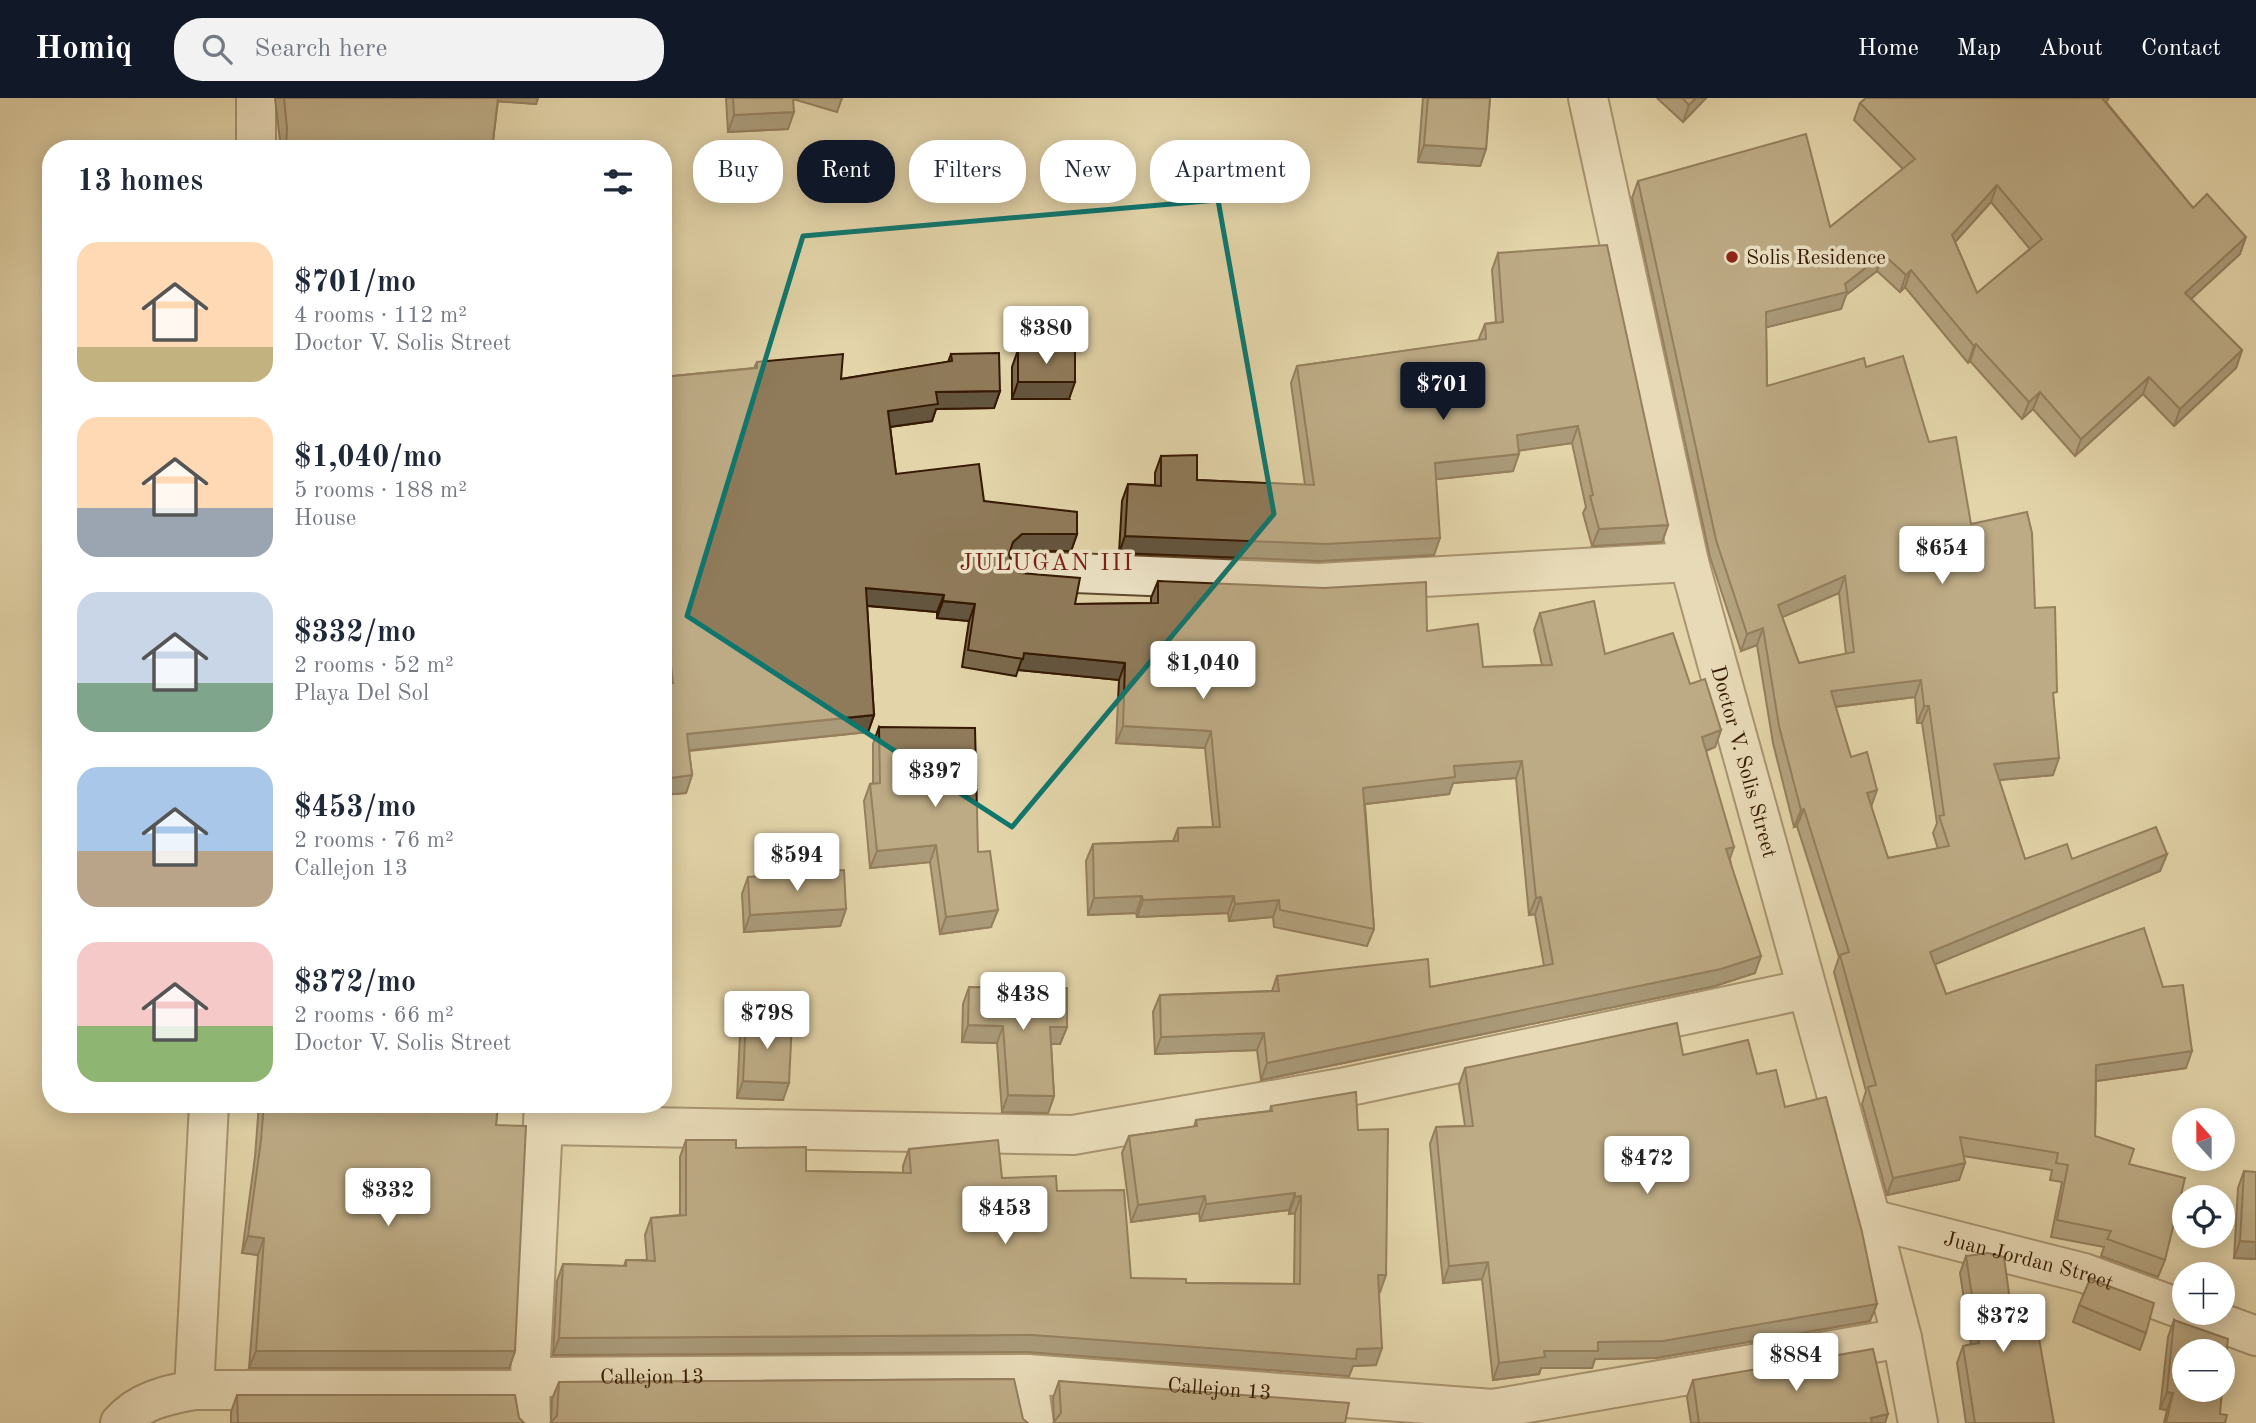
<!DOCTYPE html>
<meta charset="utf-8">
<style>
body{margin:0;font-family:"Old Standard TT",serif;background:#f2f2f3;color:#1f2937;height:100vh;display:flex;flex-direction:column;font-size:26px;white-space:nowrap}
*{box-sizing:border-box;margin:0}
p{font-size:23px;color:#747a83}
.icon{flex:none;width:38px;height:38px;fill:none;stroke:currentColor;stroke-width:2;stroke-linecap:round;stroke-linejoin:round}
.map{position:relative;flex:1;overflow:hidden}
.panel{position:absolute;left:42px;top:42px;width:630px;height:973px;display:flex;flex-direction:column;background:#fff;border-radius:28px;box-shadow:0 4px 18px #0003}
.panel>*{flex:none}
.banner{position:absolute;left:693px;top:42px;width:665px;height:63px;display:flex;gap:14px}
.needle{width:46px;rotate:339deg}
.tools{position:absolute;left:2172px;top:1010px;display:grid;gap:14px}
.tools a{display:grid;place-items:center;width:63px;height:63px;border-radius:50%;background:#fff;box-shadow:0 4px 18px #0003;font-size:35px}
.price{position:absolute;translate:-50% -60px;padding:0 16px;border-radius:7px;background:#fff;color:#222;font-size:23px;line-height:46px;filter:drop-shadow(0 2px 4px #0008)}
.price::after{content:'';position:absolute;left:50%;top:42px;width:21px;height:16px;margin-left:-10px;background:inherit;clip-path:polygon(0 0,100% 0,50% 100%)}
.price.current{background:#111827;color:#fff}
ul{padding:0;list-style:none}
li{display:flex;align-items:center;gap:21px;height:175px;padding:0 35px}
li span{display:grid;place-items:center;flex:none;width:196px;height:140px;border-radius:21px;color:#555}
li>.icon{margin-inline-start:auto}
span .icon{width:84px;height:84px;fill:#fffc;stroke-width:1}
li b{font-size:30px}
h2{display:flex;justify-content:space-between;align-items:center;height:84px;padding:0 35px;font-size:30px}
.chip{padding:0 24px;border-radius:28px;background:#fff;box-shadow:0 4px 18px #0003;font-size:24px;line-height:63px}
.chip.current{background:#111827;color:#fff}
header{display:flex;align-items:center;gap:42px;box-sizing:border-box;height:98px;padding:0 35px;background:#111827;color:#fff}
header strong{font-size:33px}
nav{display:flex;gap:38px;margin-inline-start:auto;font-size:24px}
.search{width:490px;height:63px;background:#f2f2f3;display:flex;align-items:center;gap:18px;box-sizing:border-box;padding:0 24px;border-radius:28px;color:#747a83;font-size:26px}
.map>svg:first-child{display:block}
</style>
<header>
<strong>Homiq</strong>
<div class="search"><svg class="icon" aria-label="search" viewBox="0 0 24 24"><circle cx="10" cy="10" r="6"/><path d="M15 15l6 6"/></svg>Search here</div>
<nav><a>Home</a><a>Map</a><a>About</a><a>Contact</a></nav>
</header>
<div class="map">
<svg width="2256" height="1325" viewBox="0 0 2256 1325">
<rect width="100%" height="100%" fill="#e3d4a9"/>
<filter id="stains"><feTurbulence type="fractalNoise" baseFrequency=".00286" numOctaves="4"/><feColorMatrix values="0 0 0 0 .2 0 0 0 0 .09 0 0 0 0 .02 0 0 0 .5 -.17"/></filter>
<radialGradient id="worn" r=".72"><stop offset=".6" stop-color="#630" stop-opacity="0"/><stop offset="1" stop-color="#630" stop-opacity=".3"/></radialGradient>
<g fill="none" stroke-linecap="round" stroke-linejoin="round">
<defs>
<g id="minor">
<polyline points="256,0 256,51"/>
<polyline points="1025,473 1319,485 1689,464"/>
<polyline points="544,1027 1073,1037 1341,990 1807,891"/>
<path id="s1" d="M1871 1121 2084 1175 2184 1212"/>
<polyline points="2191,1214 2256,1238"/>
<polyline points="1027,1276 1034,1325"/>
<path id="s2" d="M530 1279 1027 1276 1493 1311 1902 1240"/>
<polyline points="194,1292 209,1006"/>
<path d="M120 1325C139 1303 166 1297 194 1292H530"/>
<polyline points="531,1325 530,1279 544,1006"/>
</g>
<g id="tertiary">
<path id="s3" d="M1588 0 1689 464 1871 1121 1902 1240 1918 1325"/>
</g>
</defs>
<use href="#minor" stroke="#60482c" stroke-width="42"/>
<use href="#tertiary" stroke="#60482c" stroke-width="42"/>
<use href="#minor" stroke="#ede3c7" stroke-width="38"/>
<use href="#tertiary" stroke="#ede3c7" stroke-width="38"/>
</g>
<g fill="#7b694d" stroke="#351902" stroke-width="2" fill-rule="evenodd">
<polygon points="275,0 538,0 536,6 498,3 492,51 281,51"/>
<polygon points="726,0 842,0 837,14 793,1 788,31 728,34"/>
<polygon points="1423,0 1490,0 1486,51 1480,68 1418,64"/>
<polygon points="1657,0 1706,0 1683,24"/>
<path d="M1866 0H2109L2106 4 2193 110 2240 156 2191 201 2242 252 2236 270 2174 328 2143 296 2075 358 2033 311 2022 321 1970 263 1968 265 1905 189 1900 194 1877 173 1846 197 1841 211 1766 229 1767 288 1866 269 1929 344 1971 426 2035 510 2054 604 2053 677 1999 682 2025 761H2072L2167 756 2160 773 1935 866 1946 896 2186 970 2096 983 2095 1038 2129 1066 2165 1162 2158 1179 2101 1158 2104 1149 2051 1139 2062 1084 2050 1082 2052 1072 1963 1058 1965 1065 1959 1082 1887 1097 1862 1006 1866 993 1834 874 1839 859 1797 728 1794 729 1773 645 1757 547 1741 553 1710 459 1632 100 1638 83 1830 129 1903 71 1854 22 1860 5ZM1991 104 2030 151 1977 195 1955 144ZM1839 495 1846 556 1799 565 1782 519ZM1915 599 1917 625H1922L1937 725 1933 735 1938 751 1888 760 1871 708 1851 659 1835 609Z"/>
<polygon points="1498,155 1668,427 1662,444 1592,448 1583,415 1586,409 1572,345 1519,352 1513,373 1436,381 1434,457 1319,463 1119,455 1122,403 1128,386 1155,387 1155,375 1161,358 1197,382 1305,387 1291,285 1297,268 1478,243 1485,226 1496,224 1492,172"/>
<polygon points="1018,252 1069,301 1012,301 1012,269"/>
<polygon points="951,256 1000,293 994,310 936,311 932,323 890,329 896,376 984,403 1077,436 1071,453 1015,453 1010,458 1012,467 1020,475 1075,506 1151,505 1151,500 1158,483 1427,533 1483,569 1542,567 1534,532 1540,515 1605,556 1690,586 1721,632 1715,649 1706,653 1755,875 1715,888 1261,982 1257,952 1155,956 1153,914 1160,897 1272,893 1277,878 1430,889 1544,868 1535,816 1529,817 1516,680 1453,685 1449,696 1365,706 1374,831 1367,848 1274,829 1273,819 1229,823 1228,815 1137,819 1136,815 1088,817 1086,763 1093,746 1173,743 1178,730 1213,729 1205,650 1116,645 1119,582 1018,572 1016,578 962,569 969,523 937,520 937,514 867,508 874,617 868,634 689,653 692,677 686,695 663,697 663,586 665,586 663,573 663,279 754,270 757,264 841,281 948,264"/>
<polygon points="879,629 991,829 940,836 930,764 870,770 864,703 870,686 873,685 873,646"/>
<polygon points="748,779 846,811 840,828 744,834 742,796"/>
<polygon points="969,889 1067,929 1060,946 1051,946 1054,998 1048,1015 1002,1014 997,945 962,944 963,906"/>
<polygon points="746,920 783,1002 737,1000 740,937"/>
<polygon points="1683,957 1757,976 1785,1009 1870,1223 1656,1260 1595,1261 1592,1270 1541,1270 1539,1276 1493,1282 1482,1181 1443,1185 1430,1046 1436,1029 1465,1028 1459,987 1465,970"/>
<polygon points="259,1006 498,1006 496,1027 515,1253 509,1270 249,1270 258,1157 242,1155 255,1059"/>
<polygon points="1271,1008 1358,1032 1380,1194 1379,1194 1376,1267 1353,1268 1349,1278 1027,1254 553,1257 557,1183 563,1166 624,1168 626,1162 647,1162 645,1137 651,1120 680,1117 680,1059 686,1042 736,1050 806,1073 903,1075 903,1068 909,1051 1002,1080 1057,1093 1131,1180 1186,1185 1294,1186 1295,1115 1289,1116 1289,1112 1200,1123 1199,1115 1131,1124 1122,1055 1129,1038 1194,1029 1196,1022 1270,1013"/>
<polygon points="2244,1073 2256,1161 2234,1160 2238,1090"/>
<polygon points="1966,1158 2015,1239 2054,1325 1966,1325 1957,1265 1963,1248 1971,1246 1960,1175"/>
<polygon points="2079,1207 2146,1235 2140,1252 2073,1224"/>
<polygon points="2174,1222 2220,1316 2225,1325 2164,1325 2167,1312 2160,1311 2168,1239"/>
<polygon points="1014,1281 551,1324 552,1301 559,1284"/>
<polygon points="1693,1282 1885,1325 1691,1325 1687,1299"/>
<polygon points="1059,1283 1345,1325 1054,1325 1053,1300"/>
<polygon points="237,1297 519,1320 524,1325 231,1325 231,1314"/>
</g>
<g fill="#64553e" stroke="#351902" stroke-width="2">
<polygon points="494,0 538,0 536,6 493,3"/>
<polygon points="1696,0 1706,0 1683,24 1689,7"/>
<polygon points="794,14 788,31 728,34 734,17"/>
<polygon points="1424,47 1486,51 1480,68 1418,64"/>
<polygon points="1997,87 1991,104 1946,154 1952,137"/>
<polygon points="2246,139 2240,156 2179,212 2185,195"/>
<polygon points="1883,156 1877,173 1846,197 1841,211 1760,231 1766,214 1845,186"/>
<polygon points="1911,172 1905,189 1900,194 1906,177"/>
<polygon points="1976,246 1970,263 1968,265 1974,248"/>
<polygon points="2242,252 2236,270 2174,328 2180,311"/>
<polygon points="2149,279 2143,296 2075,358 2081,341"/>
<polygon points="1018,284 1075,284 1069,301 1012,301"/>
<polygon points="1000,293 994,310 936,311 932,323 882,330 888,313 936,294"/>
<polygon points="2040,294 2033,311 2022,321 2029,304"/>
<polygon points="1578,328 1572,345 1511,354 1517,337"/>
<polygon points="1519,356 1513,373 1429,382 1435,365"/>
<polygon points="1668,427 1662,444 1592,448 1599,431"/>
<polygon points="1022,436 1077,436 1071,453 1015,453 1007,461 1013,444"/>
<polygon points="1125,438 1440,440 1434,457 1319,463 1119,455"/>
<polygon points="1845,478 1839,495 1771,524 1778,507"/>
<polygon points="866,490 944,497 937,514 860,507"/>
<polygon points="943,503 975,506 969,523 937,520"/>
<polygon points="1763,530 1757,547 1741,553 1747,536"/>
<polygon points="1024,555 1125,565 1119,582 1018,572"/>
<polygon points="1921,582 1915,599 1824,610 1831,593"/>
<polygon points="1924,608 1929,608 1922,625 1917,625"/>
<polygon points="874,617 868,634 680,653 687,636"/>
<polygon points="1123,628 1211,633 1205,650 1116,645"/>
<polygon points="1721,632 1715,649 1696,656 1702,639"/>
<polygon points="2059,660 2053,677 1988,683 1994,666"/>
<polygon points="1522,663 1516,680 1453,685 1449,696 1357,707 1363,690 1454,668"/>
<polygon points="692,677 686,695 663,697 663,681"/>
<polygon points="1877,692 1871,709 1867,695"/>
<polygon points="1804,711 1797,728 1794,729 1801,712"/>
<polygon points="936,747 930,764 870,770 877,753"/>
<polygon points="1734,749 1728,766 1726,751"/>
<polygon points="2167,756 2160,773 1924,871 1930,854"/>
<polygon points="1142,798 1136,815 1088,817 1094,800"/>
<polygon points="1234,798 1228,815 1137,819 1143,802"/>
<polygon points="1541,799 1535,816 1529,817 1536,800"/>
<polygon points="1279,802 1273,819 1229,823 1235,806"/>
<polygon points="846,811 840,828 744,834 750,817"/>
<polygon points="998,812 991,829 940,836 946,819"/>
<polygon points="1761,858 1755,875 1715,888 1261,982 1267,965"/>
<polygon points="968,927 1003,928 997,945 962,944"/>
<polygon points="1050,929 1067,929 1060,946 1044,946"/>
<polygon points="1264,935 1257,952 1155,956 1161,939"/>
<polygon points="2192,953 2186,970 2090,984 2096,967"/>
<polygon points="743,983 789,985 783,1002 737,1000"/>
<polygon points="1008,997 1054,998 1048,1015 1002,1014"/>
<polygon points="1965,1065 1959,1082 1887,1097 1893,1080"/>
<polygon points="1295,1095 1289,1112 1200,1123 1206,1106"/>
<polygon points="1205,1098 1199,1115 1131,1124 1138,1107"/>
<polygon points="1301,1098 1295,1115 1289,1116 1295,1099"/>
<polygon points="248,1138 264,1140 258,1157 242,1155"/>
<polygon points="2240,1143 2256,1144 2256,1161 2234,1160"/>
<polygon points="1488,1164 1482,1181 1443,1185 1449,1168"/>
<polygon points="1378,1177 1386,1177 1380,1194 1372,1194"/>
<polygon points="1877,1206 1870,1223 1656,1260 1595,1261 1592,1270 1541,1270 1539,1276 1493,1282 1499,1265 1544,1253 1598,1244"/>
<polygon points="1033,1237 1357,1251 1382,1250 1376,1267 1353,1268 1349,1278 1027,1254 553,1257 559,1240"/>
<polygon points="256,1253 515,1253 509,1270 249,1270"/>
<polygon points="2167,1294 2173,1295 2167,1312 2160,1311"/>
<polygon points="1888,1316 1885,1325 1869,1325 1871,1320"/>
</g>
<g fill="#8f7a59" stroke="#351902" stroke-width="2" fill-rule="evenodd">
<polygon points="284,0 498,0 492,51 286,51 287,30"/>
<polygon points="733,0 793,0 794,14 734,17"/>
<polygon points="1428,0 1490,0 1486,51 1424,47"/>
<polygon points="1682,0 1696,0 1689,7"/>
<path d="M1866 0H2102L2193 110 2207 96 2246 139 2185 195 2242 252 2180 311 2149 279 2081 341 2040 294 2029 304 1976 246 1974 248 1911 172 1906 177 1883 156 1845 186 1847 194 1766 214 1767 288 1864 260 1866 269 1903 258 1929 344 1956 339 1971 426 2027 414 2032 435 2035 510 2055 509 2057 594 2053 595 2059 660 1994 666 2025 761 2067 746 2072 761 2156 729 2167 756 1930 854 1946 896 2144 830 2163 889 2183 887 2192 953 2096 967 2095 1038 2134 1051 2129 1066 2185 1080 2165 1162 2107 1141 2111 1133 2057 1122 2068 1067 2056 1065 2058 1055 1960 1039 1965 1065 1893 1080 1868 989 1876 987 1840 857 1849 854 1804 711 1801 712 1779 628 1763 530 1747 536 1716 442 1638 83 1806 36 1830 129 1915 61 1860 5ZM1997 87 2042 141 1977 195 1952 137ZM1845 478 1854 554 1799 565 1778 507ZM1921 582 1924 608H1929L1944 717 1939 718 1949 748 1888 760 1867 695 1877 692 1867 654 1851 659 1831 593Z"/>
<polygon points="1607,147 1668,427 1599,431 1590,398 1593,397 1578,328 1517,337 1519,356 1435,365 1440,440 1325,446 1125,438 1128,386 1161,388 1161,358 1197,357 1197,382 1314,387 1297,268 1486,241 1485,226 1503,224 1498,155"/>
<rect x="1018" y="252" width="57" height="32"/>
<polygon points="999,255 1000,293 936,294 938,306 888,313 896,376 979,366 984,403 1077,414 1077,436 1022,436 1013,444 1009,456 1012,467 1020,475 1080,480 1075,506 1158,505 1158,483 1324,490 1426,484 1427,533 1478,526 1483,569 1552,567 1540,515 1594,503 1605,556 1673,535 1690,586 1705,581 1721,632 1702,639 1734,749 1726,751 1761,858 1721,871 1267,965 1264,935 1161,939 1160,897 1279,893 1277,878 1428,861 1430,889 1553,866 1541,799 1536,800 1522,663 1454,668 1455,679 1363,690 1374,831 1280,812 1279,802 1235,806 1234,798 1143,802 1142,798 1094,800 1093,746 1178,743 1178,730 1220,729 1211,633 1123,628 1125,565 1024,555 1023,561 968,552 975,506 943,503 944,497 866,490 874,617 687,636 692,677 663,681 663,586 673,585 664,508 663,508 663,279 757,270 757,264 843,256 841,281 952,263 951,256"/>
<polygon points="879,629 975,630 978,754 990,753 998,812 946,819 936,747 877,753 870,686 880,685"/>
<polygon points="844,772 846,811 750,817 748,779"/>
<polygon points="969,889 1067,890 1067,929 1050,929 1054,998 1008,997 1003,928 968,927"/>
<polygon points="746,920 792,923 789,985 743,983"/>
<polygon points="1677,925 1683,957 1748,942 1757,976 1776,972 1785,1009 1826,999 1862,1134 1877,1206 1663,1243 1598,1244 1598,1253 1544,1253 1545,1259 1499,1265 1488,1164 1449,1168 1436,1029 1473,1028 1465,970"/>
<polygon points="1356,994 1358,1032 1388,1031 1386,1177 1378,1177 1382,1250 1357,1251 1356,1261 1033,1237 559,1240 563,1166 626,1168 626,1162 655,1163 651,1120 686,1117 686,1042 736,1042 736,1050 806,1049 806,1073 911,1075 909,1051 998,1042 1002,1080 1056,1078 1057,1093 1124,1092 1131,1180 1186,1181 1186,1185 1300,1186 1301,1098 1295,1099 1295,1095 1206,1106 1205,1098 1138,1107 1129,1038 1197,1028 1196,1022 1272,1013 1271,1008"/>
<polygon points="264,1006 498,1006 496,1027 526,1028 515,1253 256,1253 264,1140 248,1138 261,1042"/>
<polygon points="2244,1073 2256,1074 2256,1144 2240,1143"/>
<polygon points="1988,1155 2004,1159 2015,1239 2038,1235 2054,1325 1975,1325 1963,1248 1979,1245 1966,1158"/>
<polygon points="2090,1181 2154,1205 2146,1235 2079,1207"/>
<polygon points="2174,1222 2228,1241 2222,1290 2222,1253 2184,1253 2184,1292 2222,1292 2220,1316 2227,1317 2225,1325 2166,1325 2173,1295 2167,1294"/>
<polygon points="1873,1251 1888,1316 1871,1320 1872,1325 1699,1325 1693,1282"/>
<polygon points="1014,1281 1023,1321 1028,1325 550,1325 557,1318 559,1284"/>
<polygon points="1059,1283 1349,1305 1345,1325 1053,1325 1061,1315"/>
<polygon points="237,1297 515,1297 519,1320 524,1325 238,1325"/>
</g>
<path d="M0 0H2256V1325H0ZM1218 102 1274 416 1012 729 687 518 803 138Z" fill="#e3d4a9" fill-opacity=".55" fill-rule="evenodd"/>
<path fill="none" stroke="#0f766e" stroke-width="5" stroke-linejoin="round" d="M1218 102 1274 416 1012 729 687 518 803 138Z"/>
<circle fill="#8f2418" stroke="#ede3c7" stroke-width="2.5" cx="1732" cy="159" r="7"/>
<g text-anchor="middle" stroke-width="7" stroke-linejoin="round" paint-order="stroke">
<g font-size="21" fill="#351902" stroke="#ede3c7" text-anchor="start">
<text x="1746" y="166">Solis Residence</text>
</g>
<g font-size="21" fill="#351902" stroke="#ede3c7">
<text dy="7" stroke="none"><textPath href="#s3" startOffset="682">Doctor V. Solis Street</textPath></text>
<text dy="7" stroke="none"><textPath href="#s1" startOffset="163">Juan Jordan Street</textPath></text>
<text dy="7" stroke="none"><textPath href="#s2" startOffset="122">Callejon 13</textPath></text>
<text dy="7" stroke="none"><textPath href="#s2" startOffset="690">Callejon 13</textPath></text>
</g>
<g font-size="24" letter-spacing="2" fill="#7a1f14" stroke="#ede3c7">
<text x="1047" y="472">JULUGAN III</text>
</g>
</g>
<rect width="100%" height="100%" filter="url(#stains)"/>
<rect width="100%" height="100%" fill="url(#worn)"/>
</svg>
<div class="tools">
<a><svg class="needle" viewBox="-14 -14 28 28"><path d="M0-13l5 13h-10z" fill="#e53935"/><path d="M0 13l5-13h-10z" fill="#747a83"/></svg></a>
<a><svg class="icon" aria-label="locate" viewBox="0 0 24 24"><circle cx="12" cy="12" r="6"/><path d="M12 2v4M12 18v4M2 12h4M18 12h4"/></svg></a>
<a>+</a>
<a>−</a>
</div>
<b class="price" style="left:1046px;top:268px">$380</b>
<b class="price current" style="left:1443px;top:324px">$701</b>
<b class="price" style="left:1942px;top:488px">$654</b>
<b class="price" style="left:1203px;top:603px">$1,040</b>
<b class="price" style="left:935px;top:711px">$397</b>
<b class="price" style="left:797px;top:795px">$594</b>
<b class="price" style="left:1023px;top:934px">$438</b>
<b class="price" style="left:767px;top:953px">$798</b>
<b class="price" style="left:1647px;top:1098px">$472</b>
<b class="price" style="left:388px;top:1130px">$332</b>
<b class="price" style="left:1005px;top:1148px">$453</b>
<b class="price" style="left:2003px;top:1256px">$372</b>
<b class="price" style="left:1796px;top:1295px">$884</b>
<div class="banner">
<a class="chip">Buy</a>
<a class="chip current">Rent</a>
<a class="chip">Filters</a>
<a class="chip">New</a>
<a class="chip">Apartment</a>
</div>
<section class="panel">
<h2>13 homes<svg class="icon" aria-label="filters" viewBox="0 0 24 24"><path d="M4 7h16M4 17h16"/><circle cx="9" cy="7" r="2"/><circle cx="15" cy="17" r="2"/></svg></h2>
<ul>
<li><span style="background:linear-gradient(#ffd9b3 75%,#c2b280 0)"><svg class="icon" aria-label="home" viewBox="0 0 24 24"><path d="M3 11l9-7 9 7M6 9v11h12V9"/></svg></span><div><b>$701/mo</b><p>4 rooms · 112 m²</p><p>Doctor V. Solis Street</p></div></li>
<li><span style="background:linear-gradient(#ffd9b3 65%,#9aa5b1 0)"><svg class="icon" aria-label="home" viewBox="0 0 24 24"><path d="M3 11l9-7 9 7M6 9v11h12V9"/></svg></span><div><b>$1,040/mo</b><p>5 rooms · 188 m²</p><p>House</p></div></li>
<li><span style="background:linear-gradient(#c9d6e8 65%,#7fa58c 0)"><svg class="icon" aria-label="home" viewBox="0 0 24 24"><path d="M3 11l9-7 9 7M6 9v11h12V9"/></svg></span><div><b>$332/mo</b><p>2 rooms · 52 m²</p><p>Playa Del Sol</p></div></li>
<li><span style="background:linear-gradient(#a9c7e8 60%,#b9a48a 0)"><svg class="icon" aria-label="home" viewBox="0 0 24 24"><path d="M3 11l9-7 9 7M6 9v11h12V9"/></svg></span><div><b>$453/mo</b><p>2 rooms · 76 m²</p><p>Callejon 13</p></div></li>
<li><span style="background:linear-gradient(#f6c9c9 60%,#8fb573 0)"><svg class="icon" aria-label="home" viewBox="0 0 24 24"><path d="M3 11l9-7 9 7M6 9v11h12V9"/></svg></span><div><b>$372/mo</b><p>2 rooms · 66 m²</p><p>Doctor V. Solis Street</p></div></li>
</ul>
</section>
</div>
